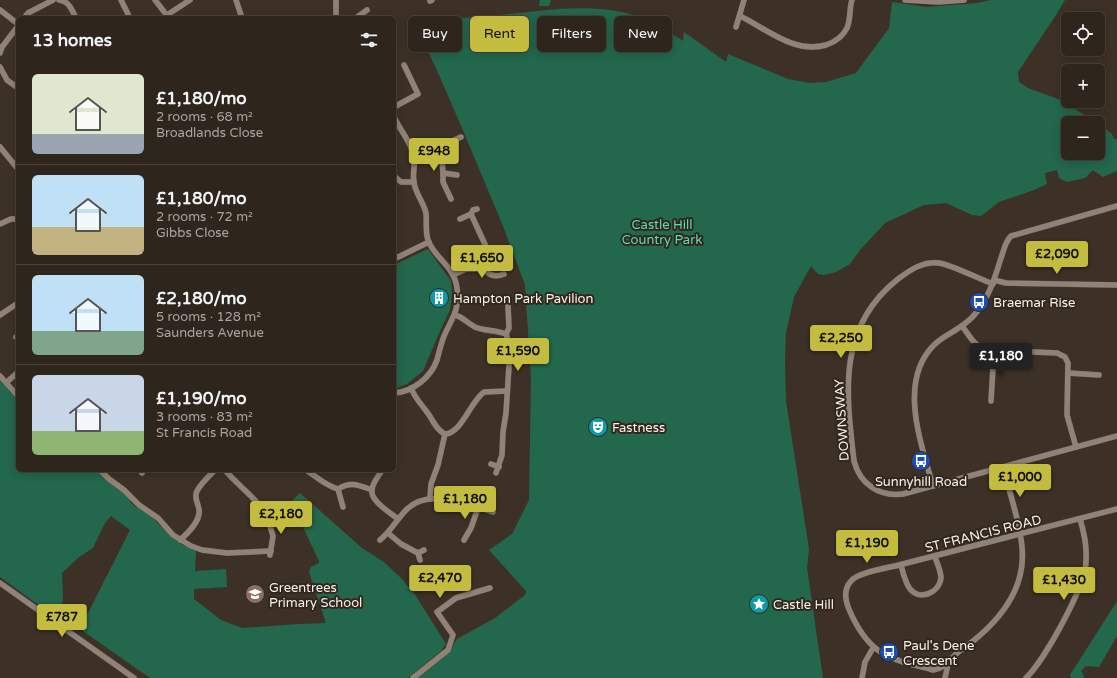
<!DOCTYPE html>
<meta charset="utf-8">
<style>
body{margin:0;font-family:"Varela Round",sans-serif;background:#3a312a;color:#f1f3f6;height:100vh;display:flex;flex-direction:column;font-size:15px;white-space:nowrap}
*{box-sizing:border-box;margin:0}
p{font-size:13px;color:#a7a5a4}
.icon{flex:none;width:22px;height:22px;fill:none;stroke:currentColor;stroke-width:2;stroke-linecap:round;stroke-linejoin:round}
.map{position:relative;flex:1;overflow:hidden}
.panel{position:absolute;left:16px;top:16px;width:380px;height:456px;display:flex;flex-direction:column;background:#2e251d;border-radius:6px;box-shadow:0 2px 10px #0003,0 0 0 1px #49423b}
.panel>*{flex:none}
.guide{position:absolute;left:408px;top:16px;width:380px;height:36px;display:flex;gap:8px}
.controls{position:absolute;left:1061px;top:12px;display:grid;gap:8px}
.controls a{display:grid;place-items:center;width:44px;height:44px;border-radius:6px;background:#2e251d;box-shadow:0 2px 10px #0003,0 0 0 1px #49423b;font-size:20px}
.price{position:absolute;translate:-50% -34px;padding:0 9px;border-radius:4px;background:#c4bc3e;color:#111;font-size:13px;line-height:26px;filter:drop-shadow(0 1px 2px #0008)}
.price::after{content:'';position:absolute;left:50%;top:24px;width:12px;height:9px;margin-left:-6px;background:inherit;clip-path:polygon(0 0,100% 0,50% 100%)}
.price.on{background:#222;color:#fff}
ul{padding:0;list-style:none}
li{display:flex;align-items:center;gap:12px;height:100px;padding:0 16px}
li+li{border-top:1px solid #49423b}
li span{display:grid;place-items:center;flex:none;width:112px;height:80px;border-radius:6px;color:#555}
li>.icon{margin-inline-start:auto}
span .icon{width:48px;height:48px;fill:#fffc;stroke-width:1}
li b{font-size:17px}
h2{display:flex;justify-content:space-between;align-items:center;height:48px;padding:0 16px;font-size:17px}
.chip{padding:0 14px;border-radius:6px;background:#2e251d;box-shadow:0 2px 10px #0003,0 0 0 1px #49423b;font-size:14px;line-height:36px}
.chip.on{background:#c4bc3e;color:#111}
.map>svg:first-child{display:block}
</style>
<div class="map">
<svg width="1117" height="678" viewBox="0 0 1117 678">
<rect width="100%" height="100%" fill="#3d3127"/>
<g fill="#23674d">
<polygon points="540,0 551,0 549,6 539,6"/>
<path d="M991 0H1065L1056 15 1018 72 1019 82 1028 88 1058 99 1098 123H1068V153H1098V123L1112 134 1114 139H1117V171L1103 177 1093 170 1085 178 1067 182 1059 178 1057 170 1045 173 1047 184 1034 190 999 202 981 216 972 215 946 203 924 205 885 223 860 250 850 264 836 272 824 275 818 274 811 266 794 297 786 333 785 359 786 401 809 549 807 568 823 678H416L448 653 457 639 495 618 525 595 526 591 489 550 512 534 529 500 531 378 525 285 503 226 462 128 435 66 415 26 416 20C444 19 471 18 499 15 541 11 584 3 626 13 647 18 666 30 683 41L684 32 726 62 728 54 788 79 810 83 826 82 856 73 889 28 892 2 927 7 977 3Z"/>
<polygon points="428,249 451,281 452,294 450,310 440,331 423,371 407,384 394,389 394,265"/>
<path d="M0 378 18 399V470H97L130 499V502L137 508H140L154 517C155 521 160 527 164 527L181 544 196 551 195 571 226 569 227 587 194 589V599L221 620 242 628 298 624 326 623 309 572 311 567 319 563V561L291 502 300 493 362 548 384 562 402 579 416 596 446 644 441 651 408 678H150L80 629 130 530 111 516 105 523 93 548 79 557 62 573 63 600 56 615 51 614 0 577Z"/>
<polygon points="1117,601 1117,636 1099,667 1086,666 1081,671 1084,676 1083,678 1071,678 1070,675"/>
</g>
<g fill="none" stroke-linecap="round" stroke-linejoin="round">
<defs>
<g id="minor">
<path d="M59 0C69 1 72 10 76 18"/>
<polyline points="121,0 128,14 129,18"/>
<polyline points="155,0 169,18"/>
<polyline points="236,0 242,18"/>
<polyline points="905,0 939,2 964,0"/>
<polyline points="430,1 432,0"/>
<polyline points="0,10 18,24"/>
<polyline points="167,15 190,0"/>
<path d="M740 16C767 29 794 54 826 45 835 42 843 36 847 28 851 19 849 9 852 0"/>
<polyline points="24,18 28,13 53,0"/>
<polyline points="336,18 336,0"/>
<polyline points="356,18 367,10"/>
<polyline points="736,27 744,0"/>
<polyline points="0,53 2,47 18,26"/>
<polyline points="0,67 7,80 18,88"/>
<polyline points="394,107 418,94 404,65"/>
<path d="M394 117C400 130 410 141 414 155 416 163 412 173 414 182 415 193 423 201 426 213 427 221 425 231 428 240 434 258 454 265 457 288 460 310 452 318 444 336 441 344 439 352 437 360 431 377 413 392 394 393"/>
<polyline points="0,147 18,169"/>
<polyline points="437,154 450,142 461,137"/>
<polyline points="415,158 430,153 436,154 442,161 443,173 457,175"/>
<polyline points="443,173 443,182 451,199"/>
<polyline points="394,176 401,182 414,182"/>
<polyline points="471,214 488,251 482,257 482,266"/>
<polyline points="460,219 471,214 473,210 477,209"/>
<polyline points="0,224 11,219 18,219"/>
<polyline points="488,251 494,249"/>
<polyline points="394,259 429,242"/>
<path d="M453 275 466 269H475L482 266C488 275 494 278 504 274"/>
<polyline points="994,280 1006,283 1117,285"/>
<path d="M993 284C979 279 952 265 939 263 923 261 910 270 898 279 837 327 846 393 854 461 860 484 879 497 903 494L1117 436"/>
<polyline points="0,315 18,303"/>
<path d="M455 315C463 317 467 323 475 327 484 331 496 330 506 334L507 337 509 366 506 413 503 432 502 455 496 473"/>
<path d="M962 326C969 335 975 347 986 350L1057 353 1065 357 1068 363 1067 415 1076 447"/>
<polyline points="506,334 509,328 508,306"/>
<polyline points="16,337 18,338"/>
<polyline points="1068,373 1099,375"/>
<polyline points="0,376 18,396"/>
<polyline points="7,382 18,372"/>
<path d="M411 388C415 398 421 404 427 412 433 420 436 430 445 434L438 465 431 484 430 499"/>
<polyline points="991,401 994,351"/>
<path d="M445 434C462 433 470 402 484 392L507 391"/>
<polyline points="491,464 499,467"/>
<path d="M1003 467C1009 491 1020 522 1022 547 1026 587 1001 619 972 642 967 646 962 649 957 653 949 661 945 668 933 670 893 659 873 658 853 618 847 606 841 592 851 581 858 572 888 568 899 565 972 546 1044 528 1117 509"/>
<polyline points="100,470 109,479 124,490 139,505 158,518 173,535 191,546 202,550 227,553 271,551"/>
<path d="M225 470C238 486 257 498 267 516L280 511"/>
<path d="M306 470C317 477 326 486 338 489 351 481 358 485 372 490"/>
<path d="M382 470C379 476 372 483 372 490 370 501 391 513 398 519"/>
<polyline points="142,473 144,470"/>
<path d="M933 486C921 443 897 380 935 344 942 337 952 333 960 327 968 322 976 314 981 306 991 291 996 274 1001 258 1004 250 1005 242 1011 236L1117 206"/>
<polyline points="338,489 343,507"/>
<polyline points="267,516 273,536 270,555"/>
<polyline points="388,533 401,544 418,553"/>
<path d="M180 540C188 533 201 521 199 509 198 504 195 499 196 494 197 487 210 475 215 470"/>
<path d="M380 540C391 531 397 519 407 509 430 487 468 505 493 512"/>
<polyline points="464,540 471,528 478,508"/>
<polyline points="420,560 418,553 424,550"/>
<path d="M901 565C903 573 905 582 910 589 920 601 939 593 941 578 941 571 937 563 935 557"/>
<polyline points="0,583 134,678"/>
<polyline points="413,678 448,650 453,635 437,612 456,598 490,588"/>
<polyline points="862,678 865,662 873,648"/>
<polyline points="945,678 948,664"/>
<path d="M1026 678C1044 661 1086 586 1086 561 1087 547 1084 532 1080 519"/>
</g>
</defs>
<use href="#minor" stroke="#564d45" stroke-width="6"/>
<use href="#minor" stroke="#908277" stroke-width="5.5"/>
</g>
<defs>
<symbol id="building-disc" viewBox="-11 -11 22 22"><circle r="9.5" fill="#0f9aa8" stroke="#32271e"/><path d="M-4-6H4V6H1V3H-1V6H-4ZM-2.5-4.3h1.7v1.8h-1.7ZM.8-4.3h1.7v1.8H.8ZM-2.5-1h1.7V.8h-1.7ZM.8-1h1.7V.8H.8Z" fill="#fff"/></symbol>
<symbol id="bus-disc" viewBox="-11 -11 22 22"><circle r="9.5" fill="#1a4fb4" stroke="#32271e"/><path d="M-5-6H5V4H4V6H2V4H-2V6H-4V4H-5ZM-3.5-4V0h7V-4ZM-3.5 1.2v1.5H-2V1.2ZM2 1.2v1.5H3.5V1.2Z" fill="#fff"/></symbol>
<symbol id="theatre-disc" viewBox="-11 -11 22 22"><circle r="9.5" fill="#0f9aa8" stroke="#32271e"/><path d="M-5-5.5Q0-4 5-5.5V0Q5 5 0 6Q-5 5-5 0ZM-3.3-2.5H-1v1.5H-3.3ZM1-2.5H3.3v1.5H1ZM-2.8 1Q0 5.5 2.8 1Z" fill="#fff"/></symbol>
<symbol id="school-disc" viewBox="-11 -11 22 22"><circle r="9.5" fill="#8d6e63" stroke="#32271e"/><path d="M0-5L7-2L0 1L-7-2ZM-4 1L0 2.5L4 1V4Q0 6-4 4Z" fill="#fff"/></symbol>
<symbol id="sight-disc" viewBox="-11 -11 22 22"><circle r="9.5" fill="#0f9aa8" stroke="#32271e"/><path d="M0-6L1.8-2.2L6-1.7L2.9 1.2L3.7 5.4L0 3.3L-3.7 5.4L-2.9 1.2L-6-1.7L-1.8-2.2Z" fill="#fff"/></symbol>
</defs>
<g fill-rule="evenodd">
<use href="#building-disc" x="428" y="287" width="22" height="22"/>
<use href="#bus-disc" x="968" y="291" width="22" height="22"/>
<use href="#theatre-disc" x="587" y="416" width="22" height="22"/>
<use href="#bus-disc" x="910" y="450" width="22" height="22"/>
<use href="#school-disc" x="244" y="583" width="22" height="22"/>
<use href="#sight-disc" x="748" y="593" width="22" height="22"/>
<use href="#bus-disc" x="878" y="641" width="22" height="22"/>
</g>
<g text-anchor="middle" stroke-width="4" stroke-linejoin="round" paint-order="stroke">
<g font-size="13" fill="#5bdeaa" stroke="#32271e">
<text x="662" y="229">Castle Hill<tspan x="662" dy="15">Country Park</tspan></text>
</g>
<g font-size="13" fill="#f9f1eb" stroke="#32271e" text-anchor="start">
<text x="453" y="303">Hampton Park Pavilion</text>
<text x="993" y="307">Braemar Rise</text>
<text x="612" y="432">Fastness</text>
<text x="921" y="486" text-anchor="middle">Sunnyhill Road</text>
<text x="269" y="592">Greentrees<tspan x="269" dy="15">Primary School</tspan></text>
<text x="773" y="609">Castle Hill</text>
<text x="903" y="650">Paul's Dene<tspan x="903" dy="15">Crescent</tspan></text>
</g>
<g font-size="13" fill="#f9f1eb" stroke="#32271e">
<text transform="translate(841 420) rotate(-94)" y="5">DOWNSWAY</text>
<text transform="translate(983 533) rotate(-14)" y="5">ST FRANCIS ROAD</text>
</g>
</g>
</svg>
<div class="controls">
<a><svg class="icon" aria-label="locate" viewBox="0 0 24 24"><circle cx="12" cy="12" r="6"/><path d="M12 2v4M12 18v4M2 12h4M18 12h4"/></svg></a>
<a>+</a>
<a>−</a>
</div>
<b class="price" style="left:434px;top:172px">£948</b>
<b class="price" style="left:1057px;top:275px">£2,090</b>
<b class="price" style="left:482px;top:279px">£1,650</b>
<b class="price" style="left:841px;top:359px">£2,250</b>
<b class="price" style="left:518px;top:372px">£1,590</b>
<b class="price on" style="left:1001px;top:377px">£1,180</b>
<b class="price" style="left:1020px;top:498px">£1,000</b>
<b class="price" style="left:465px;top:520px">£1,180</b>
<b class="price" style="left:281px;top:535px">£2,180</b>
<b class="price" style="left:867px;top:564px">£1,190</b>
<b class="price" style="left:440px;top:599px">£2,470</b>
<b class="price" style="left:1064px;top:601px">£1,430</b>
<b class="price" style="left:62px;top:638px">£787</b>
<div class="guide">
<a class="chip">Buy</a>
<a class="chip on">Rent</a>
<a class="chip">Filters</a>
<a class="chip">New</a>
</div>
<section class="panel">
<h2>13 homes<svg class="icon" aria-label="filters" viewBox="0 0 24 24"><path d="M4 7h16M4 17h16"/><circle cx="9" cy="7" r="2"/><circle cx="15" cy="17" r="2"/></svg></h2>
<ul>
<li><span style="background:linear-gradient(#dfe7d0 75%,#9aa5b1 0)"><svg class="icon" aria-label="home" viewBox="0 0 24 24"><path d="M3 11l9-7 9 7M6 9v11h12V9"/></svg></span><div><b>£1,180/mo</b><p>2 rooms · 68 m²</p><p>Broadlands Close</p></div></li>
<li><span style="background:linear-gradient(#bfe0f5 65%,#c2b280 0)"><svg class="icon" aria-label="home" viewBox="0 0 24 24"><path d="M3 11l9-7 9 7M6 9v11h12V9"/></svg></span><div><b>£1,180/mo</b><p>2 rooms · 72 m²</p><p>Gibbs Close</p></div></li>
<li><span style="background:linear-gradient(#bfe0f5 70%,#7fa58c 0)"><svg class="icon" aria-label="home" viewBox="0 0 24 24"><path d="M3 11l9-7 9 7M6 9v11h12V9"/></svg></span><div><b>£2,180/mo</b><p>5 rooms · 128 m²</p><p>Saunders Avenue</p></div></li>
<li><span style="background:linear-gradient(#c9d6e8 70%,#8fb573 0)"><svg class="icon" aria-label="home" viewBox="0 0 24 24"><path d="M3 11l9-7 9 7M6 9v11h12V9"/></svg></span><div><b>£1,190/mo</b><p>3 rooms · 83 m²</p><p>St Francis Road</p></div></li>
</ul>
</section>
</div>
